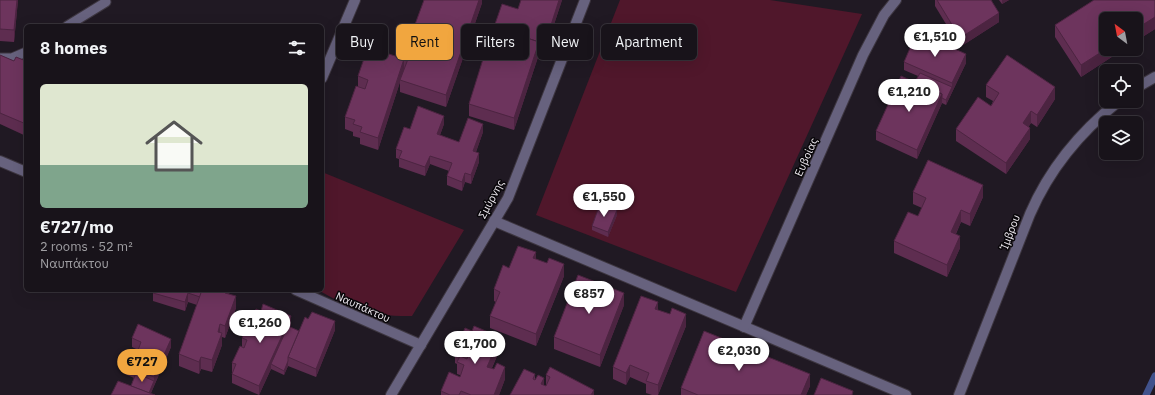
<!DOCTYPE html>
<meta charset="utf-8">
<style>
body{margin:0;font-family:"IBM Plex Sans",sans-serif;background:#252027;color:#f1f3f6;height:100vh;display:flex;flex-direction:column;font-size:15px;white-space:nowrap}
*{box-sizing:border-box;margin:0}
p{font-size:13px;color:#9f9ea2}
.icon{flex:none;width:22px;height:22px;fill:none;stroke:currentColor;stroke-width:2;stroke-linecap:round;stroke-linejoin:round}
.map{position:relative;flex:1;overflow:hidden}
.sheet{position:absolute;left:24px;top:24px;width:300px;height:268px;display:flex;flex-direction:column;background:#18131a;border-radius:6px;box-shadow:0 4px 16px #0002,0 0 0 1px #363239}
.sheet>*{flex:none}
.top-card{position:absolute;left:336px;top:24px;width:380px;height:36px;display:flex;gap:8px}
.needle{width:26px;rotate:328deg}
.tools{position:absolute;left:1099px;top:12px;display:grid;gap:8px}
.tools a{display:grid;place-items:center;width:44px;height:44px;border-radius:6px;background:#18131a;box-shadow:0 4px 16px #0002,0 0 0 1px #363239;font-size:20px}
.price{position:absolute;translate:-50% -34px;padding:0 9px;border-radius:14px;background:#fff;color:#222;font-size:13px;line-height:26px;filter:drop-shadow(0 1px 2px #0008)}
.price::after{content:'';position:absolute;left:50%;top:24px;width:12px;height:9px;margin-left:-6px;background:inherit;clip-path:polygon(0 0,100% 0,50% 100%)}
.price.selected{background:#f1a63f;color:#111}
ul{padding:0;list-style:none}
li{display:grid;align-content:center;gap:8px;height:212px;padding:0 16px}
li span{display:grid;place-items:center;height:124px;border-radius:6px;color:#555}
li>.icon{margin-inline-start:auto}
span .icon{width:72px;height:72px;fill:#fffc;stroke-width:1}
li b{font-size:17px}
h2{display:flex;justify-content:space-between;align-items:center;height:48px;padding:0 16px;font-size:17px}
.chip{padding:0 14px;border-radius:6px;background:#18131a;box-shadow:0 4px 16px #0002,0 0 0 1px #363239;font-size:14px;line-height:36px}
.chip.selected{background:#f1a63f;color:#111}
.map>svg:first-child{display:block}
</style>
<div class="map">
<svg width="1155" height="395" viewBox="0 0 1155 395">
<rect width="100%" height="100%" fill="#201923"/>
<g fill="#50172b">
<polygon points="620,0 770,0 862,14 736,292 536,215"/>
<path d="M322 172 464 230 412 316C376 317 349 308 318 290H322Z"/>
</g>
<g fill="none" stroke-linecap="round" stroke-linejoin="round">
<polyline stroke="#41528c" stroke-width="7" points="1146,395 1155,376"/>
<defs>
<g id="lane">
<polyline points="67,26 106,2"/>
<polyline points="0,58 12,58 26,52"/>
</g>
<g id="street">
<polyline points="322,78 355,0"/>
<polyline points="1136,88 1155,77"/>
<polyline points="0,161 26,172"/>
<polyline points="494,221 906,395"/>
<polyline points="296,290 421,345"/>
<polyline points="744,327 863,55 884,15 896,0"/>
<polyline points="391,395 508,198 585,0"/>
<path d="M959 395 1030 214C1049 170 1081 131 1119 101"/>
</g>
</defs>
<use href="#lane" stroke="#3d3640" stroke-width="11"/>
<use href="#street" stroke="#3d3640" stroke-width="12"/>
<use href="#lane" stroke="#67627e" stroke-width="9"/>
<use href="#street" stroke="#67627e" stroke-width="10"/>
</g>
<g fill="#5e2d50">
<polygon points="0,0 18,0 14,42 0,41"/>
<polygon points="482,0 482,3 446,107 400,92 400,82 378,150 360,144 360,138 353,136 353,132 345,129 345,117 358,87 358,76 403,59 403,57"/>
<polygon points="521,0 562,0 544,55 539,54 514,130 469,116 469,104 494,27 518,9"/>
<polygon points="935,0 991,0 999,22 960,47 935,6"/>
<polygon points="999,0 1009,0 1002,4"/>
<polygon points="1094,0 1155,0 1155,29 1136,41 1136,19 1106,19 1106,49 1124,49 1081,77 1055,37 1055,25"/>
<polygon points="0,55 14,61 26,61 26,136 0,124"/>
<polygon points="904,62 966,63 946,105 942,103 917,159 876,140 876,131 915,82 918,76 904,70"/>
<polygon points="986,85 1055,99 1037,127 1031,123 1029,126 1030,139 1006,174 956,141 956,129 991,106 993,101 986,97"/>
<polygon points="444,124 440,135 459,142 483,132 476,152 479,162 471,184 465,182 462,191 447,185 447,176 449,171 430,164 425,176 399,167 399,159 396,158 396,149 410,129"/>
<polygon points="913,192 983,197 970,226 961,222 956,234 960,248 947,277 894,253 894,241 918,216 922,208 913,204"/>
<polygon points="617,215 608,237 592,230 592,226"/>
<polygon points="536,259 564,276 536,346 490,328 490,316 496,302 494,301 494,289 509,268"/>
<polygon points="230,290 229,294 236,308 225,338 222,337 222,345 212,372 201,369 199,374 179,366 179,354 197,305 188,302 185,311 153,301 153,293"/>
<polygon points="624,305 600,367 554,349 554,337"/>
<polygon points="658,310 686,326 658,395 652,395 646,393 646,384 630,377 626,385 613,379 613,367"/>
<polygon points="291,325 290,327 299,331 335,330 316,377 288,366 284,375 271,369 259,395 232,383 232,374 233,372 232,372 232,363 242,347 242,338"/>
<polygon points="132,338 171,347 151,393 131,386 134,378 125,374 125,365 136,356 138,350 132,347"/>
<polygon points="500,349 492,368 505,379 499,395 441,395 441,391 460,377 460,375 457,374 457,364 455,363 455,351"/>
<polygon points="535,374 535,380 546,386 546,375 594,395 510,395"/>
<polygon points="810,386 806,395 681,395 681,388"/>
</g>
<g fill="#4c2441">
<polygon points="17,0 18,0 14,42 14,30"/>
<polygon points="479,0 482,0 482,3 446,107 446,95"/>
<polygon points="559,0 562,0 544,55 544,47"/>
<polygon points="1002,0 1009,0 1002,4"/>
<polygon points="999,13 999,22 960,47 960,38"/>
<polygon points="1155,17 1155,29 1136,41 1136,29"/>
<polygon points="539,42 539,54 514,130 514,118"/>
<polygon points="1106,49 1124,49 1081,77 1081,65"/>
<polygon points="966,54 966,63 946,105 946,100 952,87 952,83"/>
<polygon points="404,59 404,71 400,80 400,82 378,150 378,138"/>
<polygon points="1055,87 1055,99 1037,127 1037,115"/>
<polygon points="942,94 942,103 917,159 917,150"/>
<polygon points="1031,111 1031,123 1023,135 1023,123"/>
<polygon points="444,116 444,124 437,143 437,134"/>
<polygon points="483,124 483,132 473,160 473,151"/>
<polygon points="1030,128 1030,139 1006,174 1006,163"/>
<polygon points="479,153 479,162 471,184 471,175"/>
<polygon points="430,156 430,164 425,176 425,167"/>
<polygon points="465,173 465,182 462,191 462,182"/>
<polygon points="983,185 983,197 970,226 970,214"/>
<polygon points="617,210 617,215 608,237 608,232"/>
<polygon points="961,210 961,222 951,244 951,232"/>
<polygon points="960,236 960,248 947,277 947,265"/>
<polygon points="536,252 536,264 533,258"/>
<polygon points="564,264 564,276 536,346 536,334"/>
<polygon points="226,290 230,290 230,291 225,305 225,293"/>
<polygon points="188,293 188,302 185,311 185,302"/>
<polygon points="624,293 624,305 600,367 600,355"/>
<polygon points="236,296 236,308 225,338 225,326"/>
<polygon points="658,302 658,314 655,309"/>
<polygon points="686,314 686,326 658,395 658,385"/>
<polygon points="291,316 291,325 273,365 271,364 271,369 259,395 259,386"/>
<polygon points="335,321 335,330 316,377 316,369"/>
<polygon points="220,324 220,336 218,332"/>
<polygon points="222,333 222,345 212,372 212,360"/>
<polygon points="500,337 500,349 487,379 487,367"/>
<polygon points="171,339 171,347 150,395 148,395 154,381 154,377"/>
<polygon points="201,357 201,369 199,374 199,362"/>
<polygon points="288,361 288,366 284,375 284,371"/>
<polygon points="630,365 630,377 626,385 626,373"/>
<polygon points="505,367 505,379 499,395 494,395"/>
<polygon points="810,374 810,386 806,395 801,395"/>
<polygon points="544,378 544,387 541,384"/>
<polygon points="594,390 594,395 591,395"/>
</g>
<g fill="#6d345d" stroke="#4c2441">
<polygon points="0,0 17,0 14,30 0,29"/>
<polygon points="424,0 479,0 446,95 400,80 408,59 403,57"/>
<polygon points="521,0 559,0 544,47 539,45 539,42 494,27 502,4 518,9"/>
<polygon points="937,0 991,0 999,13 960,38"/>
<polygon points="1094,0 1155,0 1155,17 1136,29 1136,19 1106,19 1106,49 1081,65 1055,25"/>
<polygon points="493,27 539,42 514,118 469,104"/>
<polygon points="917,32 966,54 952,83 904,62"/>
<polygon points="368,47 404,59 378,138 360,132 362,127 353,124 355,120 345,117 356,86 365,89 368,80 358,76"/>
<polygon points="0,55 14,61 16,57 26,61 26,124 0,113"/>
<polygon points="1007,55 1055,87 1037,115 1031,111 1023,123 1030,128 1006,163 956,129 978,97 991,106 999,93 986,85"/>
<polygon points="920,73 952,87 946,100 942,98 942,94 915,82"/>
<polygon points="901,76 942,94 917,150 876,131"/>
<polygon points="418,106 444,116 437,134 459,142 468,118 483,124 473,151 479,153 471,175 465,173 462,182 447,176 452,163 430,156 425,167 399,158 402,151 396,149 404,127 410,129"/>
<polygon points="928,160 983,185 970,214 961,210 951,232 960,236 947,265 894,241 908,212 918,216 926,198 913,192"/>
<polygon points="600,204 617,210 608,232 592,226"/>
<polygon points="518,246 536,252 533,258 547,263 549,258 564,264 536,334 490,316 500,292 494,289 503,265 509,268"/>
<polygon points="578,275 624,293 600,355 554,337"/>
<polygon points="154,290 202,290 200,297 188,293 185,302 153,293"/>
<polygon points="202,290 226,290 225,293 236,296 225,326 220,324 218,332 222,333 212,360 201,357 199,362 179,354"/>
<polygon points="641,296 658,302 655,309 670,314 672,308 686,314 658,385 646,381 649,373 630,365 626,373 613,367"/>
<polygon points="263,304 291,316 259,386 232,374 236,364 232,363 240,346 244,348 247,340 242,338 256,309 261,311"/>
<polygon points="312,312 335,321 316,369 288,357 305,317 308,319"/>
<polygon points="138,324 171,339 154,377 125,365 130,353 136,356 141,342 132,338"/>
<polygon points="288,326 299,331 288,357 288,361 284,371 271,364"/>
<polygon points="474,326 500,337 487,367 494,369 497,363 505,367 494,395 471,395 461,391 459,395 450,395 441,391 449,372 460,377 464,365 457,362 460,356 467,359 468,356 455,351 465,328 472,331"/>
<polygon points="704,331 810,374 801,395 698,395 681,388"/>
<polygon points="550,367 594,390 591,395 510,395 524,369 535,374 533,379 535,380 538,375 544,378 541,384 546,386 550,377 546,375"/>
<polygon points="136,373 154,381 149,393 131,386"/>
<polygon points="821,378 853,391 852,395 814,395"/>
<polygon points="118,381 155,395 111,395"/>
</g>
<g text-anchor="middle" stroke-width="3" stroke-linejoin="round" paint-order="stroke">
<g font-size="11" fill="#f0ebf2" stroke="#080609">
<text transform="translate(806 157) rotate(-66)" y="4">Ευβοίας</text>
<text transform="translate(491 199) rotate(-62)" y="4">Σμύρνης</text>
<text transform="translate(1010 232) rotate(-69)" y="4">Ίμβρου</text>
<text transform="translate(363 307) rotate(24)" y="4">Ναυπάκτου</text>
</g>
</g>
</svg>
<div class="tools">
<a><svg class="needle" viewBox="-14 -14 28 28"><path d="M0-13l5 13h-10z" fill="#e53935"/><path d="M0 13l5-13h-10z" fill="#9f9ea2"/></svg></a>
<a><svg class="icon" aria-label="locate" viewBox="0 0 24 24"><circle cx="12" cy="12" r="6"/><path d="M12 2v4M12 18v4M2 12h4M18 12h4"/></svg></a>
<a><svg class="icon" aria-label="layers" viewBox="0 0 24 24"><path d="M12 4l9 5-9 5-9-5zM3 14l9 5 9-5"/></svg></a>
</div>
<b class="price" style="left:935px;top:58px">€1,510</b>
<b class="price" style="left:909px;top:113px">€1,210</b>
<b class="price" style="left:604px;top:218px">€1,550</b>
<b class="price" style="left:589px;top:315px">€857</b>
<b class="price" style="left:260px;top:344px">€1,260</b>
<b class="price" style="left:475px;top:365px">€1,700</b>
<b class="price" style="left:739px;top:372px">€2,030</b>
<b class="price selected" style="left:142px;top:383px">€727</b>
<div class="top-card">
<a class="chip">Buy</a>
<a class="chip selected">Rent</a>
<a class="chip">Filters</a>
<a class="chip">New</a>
<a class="chip">Apartment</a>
</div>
<section class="sheet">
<h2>8 homes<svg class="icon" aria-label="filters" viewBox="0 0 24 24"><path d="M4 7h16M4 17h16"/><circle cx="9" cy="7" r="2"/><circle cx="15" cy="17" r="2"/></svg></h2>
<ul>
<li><span style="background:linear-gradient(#dfe7d0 65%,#7fa58c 0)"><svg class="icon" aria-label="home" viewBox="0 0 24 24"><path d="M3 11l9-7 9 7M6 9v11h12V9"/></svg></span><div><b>€727/mo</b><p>2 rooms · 52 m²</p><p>Ναυπάκτου</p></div></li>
</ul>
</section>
</div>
